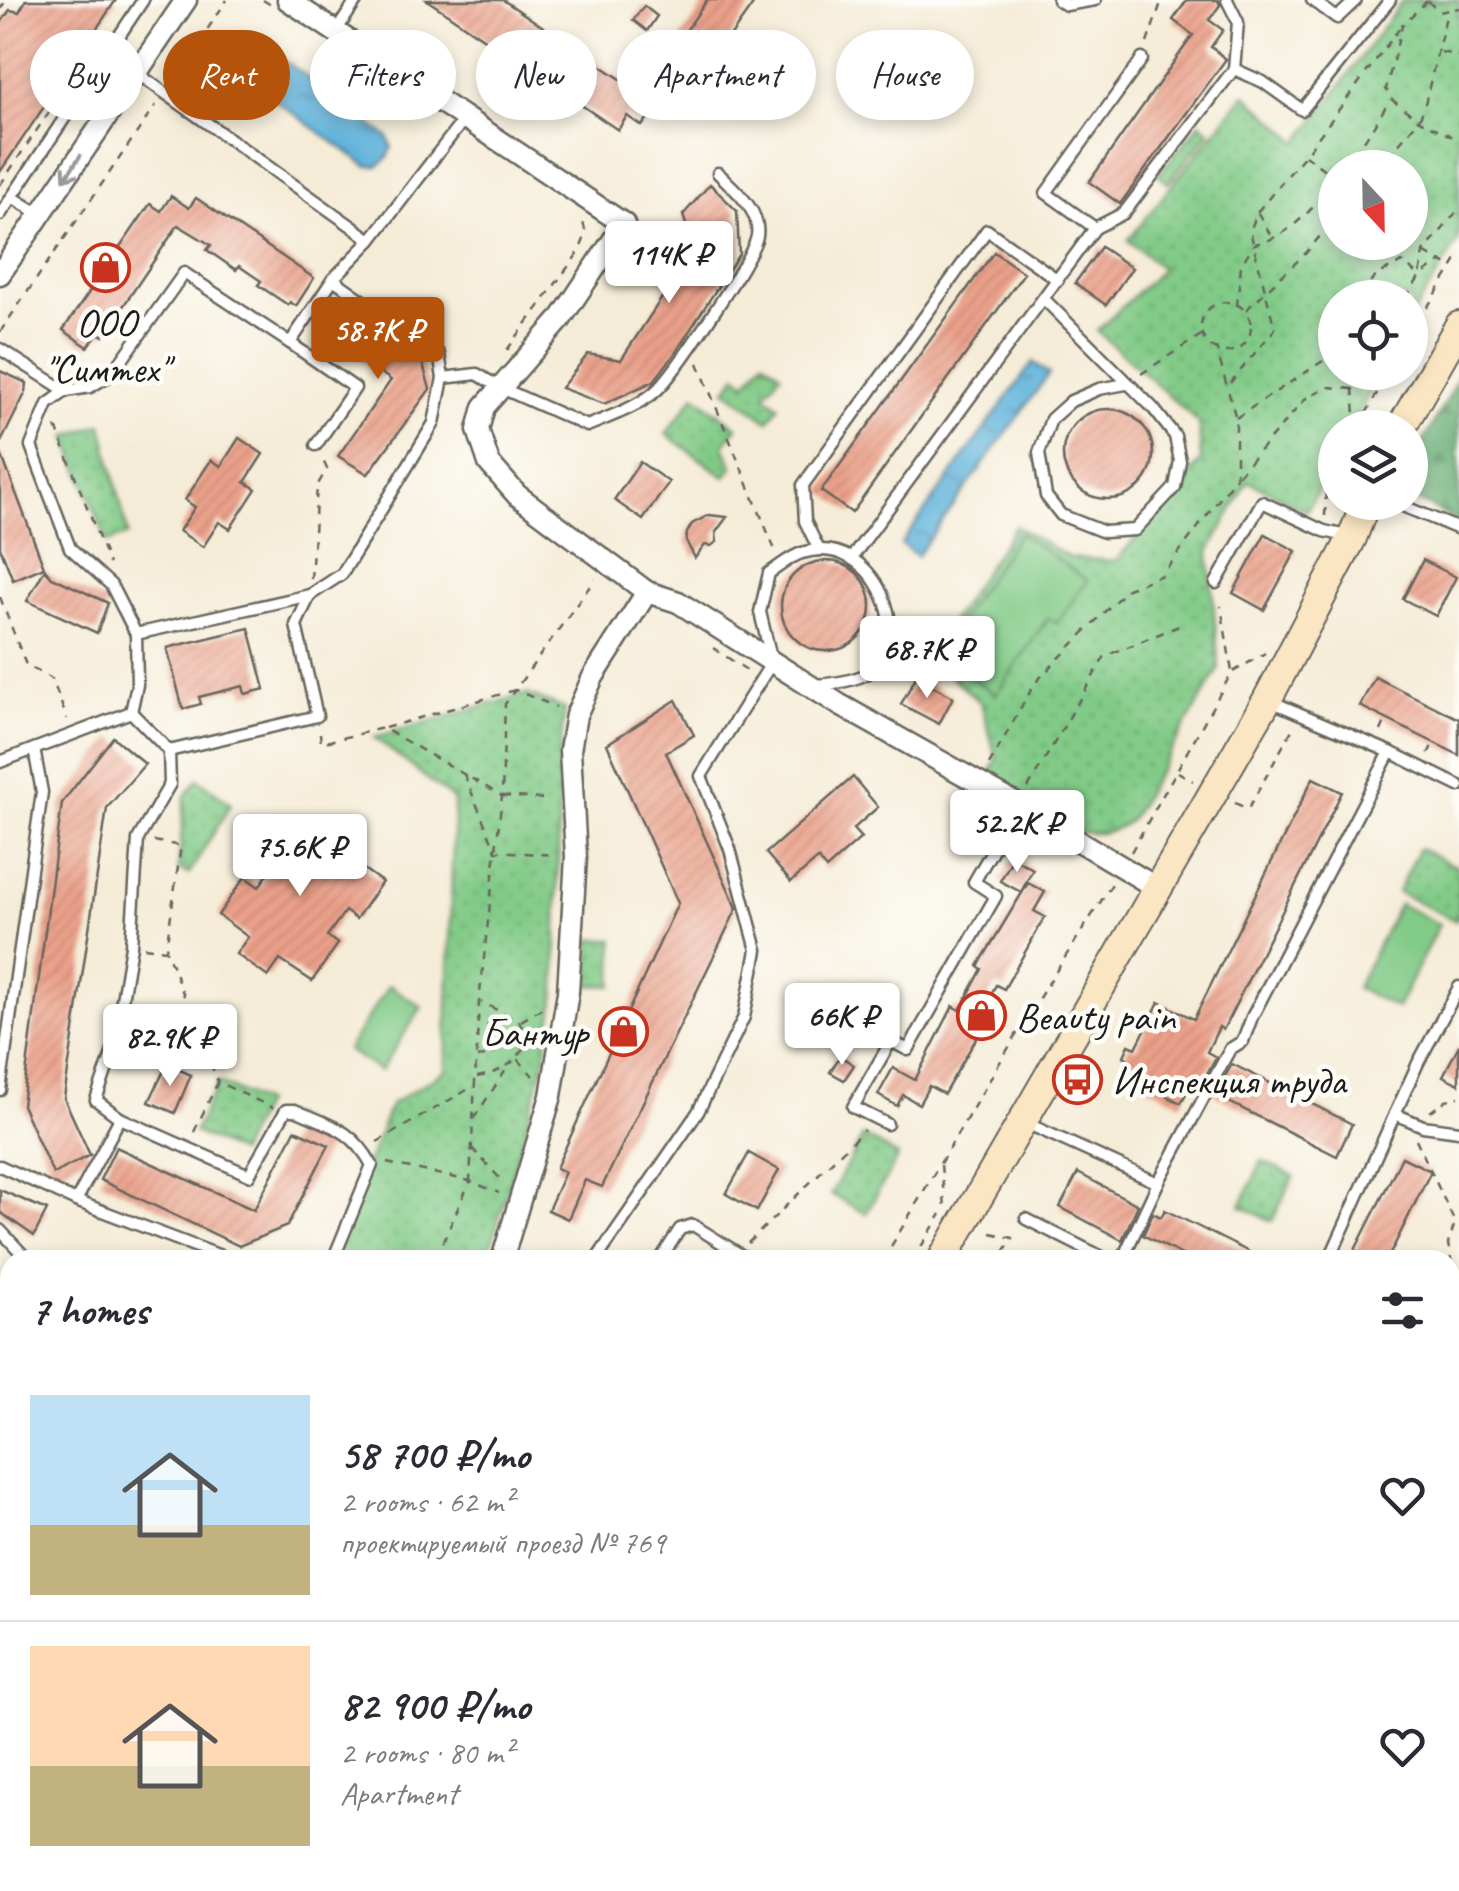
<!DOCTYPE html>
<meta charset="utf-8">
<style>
body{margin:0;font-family:Caveat,sans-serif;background:#f2f2f3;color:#2b2b33;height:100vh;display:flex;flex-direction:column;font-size:38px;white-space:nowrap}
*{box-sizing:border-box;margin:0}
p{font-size:32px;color:#7c7c81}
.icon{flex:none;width:55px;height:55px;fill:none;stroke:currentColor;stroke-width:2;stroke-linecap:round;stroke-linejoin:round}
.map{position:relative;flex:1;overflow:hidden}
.side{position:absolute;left:0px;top:1250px;width:1460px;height:642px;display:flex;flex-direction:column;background:#fff;border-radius:30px 30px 0 0;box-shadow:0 5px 15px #0003}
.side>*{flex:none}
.hud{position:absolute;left:30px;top:30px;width:1400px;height:90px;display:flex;gap:20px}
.needle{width:65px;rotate:158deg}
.fabs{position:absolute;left:1318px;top:150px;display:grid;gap:20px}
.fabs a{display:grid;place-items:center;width:110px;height:110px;border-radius:50%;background:#fff;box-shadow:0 5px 15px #0003;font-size:50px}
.price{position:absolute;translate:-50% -85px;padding:0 22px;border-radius:10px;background:#fff;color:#222;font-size:32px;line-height:65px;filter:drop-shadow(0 2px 5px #0008)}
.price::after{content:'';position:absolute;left:50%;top:60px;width:30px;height:22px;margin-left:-15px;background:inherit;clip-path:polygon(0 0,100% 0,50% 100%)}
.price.current{background:#b45309;color:#fff}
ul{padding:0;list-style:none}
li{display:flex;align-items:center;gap:30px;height:250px;padding:0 30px}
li+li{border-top:2px solid #e1e1e2}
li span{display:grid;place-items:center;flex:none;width:280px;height:200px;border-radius:0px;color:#555}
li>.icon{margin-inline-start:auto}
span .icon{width:120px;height:120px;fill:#fffc;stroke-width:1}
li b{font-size:42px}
h2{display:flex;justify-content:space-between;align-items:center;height:120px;padding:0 30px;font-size:42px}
.chip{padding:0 35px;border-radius:45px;background:#fff;box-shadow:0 5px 15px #0003;font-size:35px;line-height:90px}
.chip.current{background:#b45309;color:#fff}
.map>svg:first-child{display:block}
</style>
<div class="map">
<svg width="1459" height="1891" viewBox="0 0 1459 1891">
<defs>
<pattern id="grass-dots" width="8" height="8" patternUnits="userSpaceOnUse" patternTransform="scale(2.5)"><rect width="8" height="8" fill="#81ca87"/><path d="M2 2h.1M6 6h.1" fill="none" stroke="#6fad74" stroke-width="1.8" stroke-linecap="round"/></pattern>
<pattern id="forest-firs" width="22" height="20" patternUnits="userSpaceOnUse" patternTransform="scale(2.5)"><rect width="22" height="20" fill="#68ae74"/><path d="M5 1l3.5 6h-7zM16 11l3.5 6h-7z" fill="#558d5e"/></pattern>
<pattern id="water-ripples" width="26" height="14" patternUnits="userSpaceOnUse" patternTransform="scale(2.5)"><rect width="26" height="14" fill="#60b3db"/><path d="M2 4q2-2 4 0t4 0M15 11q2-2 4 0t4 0" fill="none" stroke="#5399bb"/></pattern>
<pattern id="building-hatch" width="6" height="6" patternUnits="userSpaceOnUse" patternTransform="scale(2.5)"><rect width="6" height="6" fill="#eba18a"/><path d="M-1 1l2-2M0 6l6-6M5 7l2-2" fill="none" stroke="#c98a76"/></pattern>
</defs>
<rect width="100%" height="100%" fill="#fdfcf7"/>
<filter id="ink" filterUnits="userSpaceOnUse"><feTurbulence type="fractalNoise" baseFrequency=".01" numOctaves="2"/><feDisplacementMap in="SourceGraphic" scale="20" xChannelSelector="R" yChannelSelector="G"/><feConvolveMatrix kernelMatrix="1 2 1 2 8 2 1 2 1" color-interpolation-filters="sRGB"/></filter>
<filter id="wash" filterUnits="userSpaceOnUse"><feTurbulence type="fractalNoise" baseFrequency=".0048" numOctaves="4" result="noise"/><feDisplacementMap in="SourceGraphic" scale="40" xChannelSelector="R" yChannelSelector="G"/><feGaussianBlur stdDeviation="2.25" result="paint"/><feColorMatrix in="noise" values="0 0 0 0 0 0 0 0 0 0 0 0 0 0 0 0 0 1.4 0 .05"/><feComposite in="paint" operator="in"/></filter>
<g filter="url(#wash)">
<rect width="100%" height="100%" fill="#f5ecd7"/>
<g fill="url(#grass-dots)" stroke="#4e7352" stroke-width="2.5" fill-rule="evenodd">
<path d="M1403 0H1459V240L1410 319V298H1335V372L1381 373 1351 427 1335 428V458L1307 511 1248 481 1209 552 1219 669 1130 820C1083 858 1028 806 986 780L997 760 981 703 927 656 1015 526 1070 558 1116 561 1201 461 1199 423 1097 331 1162 269 1128 240 1245 94 1299 142ZM1335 168H1410V242H1335Z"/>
<polygon points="1200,123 1210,131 1168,183 1158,175"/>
<polygon points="764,360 781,373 765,394 779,406 768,421 726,390 737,375 747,382"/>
<polygon points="695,395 737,427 724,445 733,467 725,477 666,434"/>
<polygon points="102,424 128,535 107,543 67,436"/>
<polygon points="526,694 565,709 560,748 556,993 543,1068 487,1260 328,1260 391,1104 446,1070 454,800 374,737"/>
<polygon points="198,779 231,804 189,874 178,869 185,796"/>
<polygon points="1419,848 1459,868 1459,914 1456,921 1397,892"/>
<polygon points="591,940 614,940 613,986 589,985"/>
<polygon points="218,1082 263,1103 239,1153 194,1132"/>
<polygon points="863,1136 898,1156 866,1214 831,1194"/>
<polygon points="1262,1161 1294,1176 1272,1221 1241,1206"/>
<polygon points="0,1784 10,1796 10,1867 0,1873"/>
<polygon points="100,1883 154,1883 163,1891 103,1891"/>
</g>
<polygon fill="url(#forest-firs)" stroke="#426548" stroke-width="2.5" points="1459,376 1459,523 1410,496 1410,470 1415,457"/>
<g fill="#81ca87" stroke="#4e7352" stroke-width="2.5">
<polygon points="1019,533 1087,580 1057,623 1048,618 996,694 936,654"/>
<polygon points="1399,904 1439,924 1397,1008 1356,988"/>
<polygon points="389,985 422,1007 380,1071 347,1050"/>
</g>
<g fill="url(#water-ripples)" stroke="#3e687c" stroke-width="2.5">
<polygon points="255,44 264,45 388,137 392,148 388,158 378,166 367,166 240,75 239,57"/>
<polygon points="1033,362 1049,374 917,556 901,544"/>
</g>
<g id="blocks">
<g fill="url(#building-hatch)">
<polygon points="26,0 116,0 0,172 0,24 10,10 19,12"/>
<polygon points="427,0 503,0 643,94 707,0 756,0 699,81 692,77 673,105 678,108 670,121 654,110 642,126 627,116 618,130"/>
<polygon points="1187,0 1218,0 1220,5 1209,20 1223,30 1211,47 1226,59 1120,204 1089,182 1193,35 1173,20"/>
<polygon points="644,6 657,16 647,31 633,20"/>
<polygon points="710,184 737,211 739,254 676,352 654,381 604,404 561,388 588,354 621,360 694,249 683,215"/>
<polygon points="171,196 189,208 196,198 314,278 296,306 290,302 288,305 258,285 261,281 239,266 236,270 207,250 211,245 178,225 103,336 98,333 88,347 63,330 150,204 161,211"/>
<polygon points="1101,247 1132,268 1106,305 1075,283"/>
<polygon points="994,252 1024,273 852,513 821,491"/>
<polygon points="337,299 419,351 430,389 368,474 338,456 391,380 318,330"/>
<polygon points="0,371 27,383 26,392 0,444"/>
<circle cx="1108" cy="454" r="45"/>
<polygon points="239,438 263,454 245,482 256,489 230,529 219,522 203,547 179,531 195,507 185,500 211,460 221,466"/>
<polygon points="0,451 44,567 13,580 0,547"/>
<polygon points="640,462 669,482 643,520 614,500"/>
<polygon points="709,515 727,517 716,532 717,542 711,546 705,545 695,558 686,541 687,533 692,524"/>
<polygon points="1265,534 1296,551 1264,610 1233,593"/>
<polygon points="1423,560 1456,577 1436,616 1403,599"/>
<circle cx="826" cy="606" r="45"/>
<polygon points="45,569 52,577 108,603 97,633 27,601"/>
<polygon points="249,628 265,689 245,694 243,686 199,697 201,704 183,709 167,648"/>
<polygon points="916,677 953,697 939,724 901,704"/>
<polygon points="1375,677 1459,719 1459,755 1360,706"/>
<polygon points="676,700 694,735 666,752 737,908 602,1187 585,1180 568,1219 548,1210 565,1172 556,1168 678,903 607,744"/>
<polygon points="113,737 145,764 107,808 64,1098 90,1155 53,1174 22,1105 62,803"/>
<polygon points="853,777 878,807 853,829 861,838 826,869 818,859 791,882 766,853"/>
<polygon points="1313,778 1342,792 1223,1030 1219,1027 1207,1052 1216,1057 1199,1088 1191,1084 1181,1103 1123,1074 1130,1060 1124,1056 1129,1045 1136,1048 1159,1002 1194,1019"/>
<polygon points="288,816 319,837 331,820 363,843 351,860 382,882 356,919 345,911 327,936 338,944 312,981 280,960 268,977 236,954 248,937 218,915 245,877 259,887 278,859 264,850"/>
<polygon points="1013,858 1033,869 1021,892 1000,881"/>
<polygon points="1028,883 1045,892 1034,911 1045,917 1004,989 996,985 982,1010 990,1015 944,1094 929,1086 919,1104 903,1095 897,1106 878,1095 893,1068 915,1080 953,1006 960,1010 982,969 978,966"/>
<polygon points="1459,1045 1459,1084 1443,1076"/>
<polygon points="840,1056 854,1065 844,1080 830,1072"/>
<polygon points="167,1064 191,1075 175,1113 149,1102"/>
<polygon points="1232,1064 1352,1124 1337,1156 1215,1095"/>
<polygon points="295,1130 329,1145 287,1226 239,1246 100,1180 116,1147 254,1210"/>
<polygon points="749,1153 779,1170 757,1211 726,1194"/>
<polygon points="1402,1157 1431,1171 1387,1260 1350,1260"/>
<polygon points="1078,1173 1138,1205 1122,1240 1060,1207"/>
<polygon points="0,1190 47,1210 34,1236 0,1212"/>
<polygon points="1165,1210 1265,1260 1192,1260 1143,1235 1153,1213 1161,1217"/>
</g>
</g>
</g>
<g filter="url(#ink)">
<use href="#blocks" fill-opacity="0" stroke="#68655d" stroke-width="2.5"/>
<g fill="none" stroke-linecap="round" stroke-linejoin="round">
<defs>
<g id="lane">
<polyline points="1058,0 1066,5 1095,0"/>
<polyline points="1227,0 1238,22 1234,69"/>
<polyline points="1312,0 1337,18 1356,0"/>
<polyline points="336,31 357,0"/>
<polyline points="137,73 371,240 465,118"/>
<polyline points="12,197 40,214"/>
<polyline points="0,215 143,0"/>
<polyline points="1095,228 1046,193 1142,59"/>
<polyline points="371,240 333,279 439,354 443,378"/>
<polyline points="1045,300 1153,408 1175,436 1180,461 1175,487 1135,530 1104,532 1061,515 1046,496 1039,453 1051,419 1071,401 1099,389 1126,384"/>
<polyline points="290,343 355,388 316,445"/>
<polyline points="0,349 66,391 48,404 31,446 70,548 111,585 136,634"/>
<polyline points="66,391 90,387 112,374 184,273 290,343 333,279"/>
<polyline points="1393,502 1459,529"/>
<polyline points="819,550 805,521 803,485 987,230 1058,280"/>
<polyline points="853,556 1095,228 1124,213 1234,69 1263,82 1302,110 1390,0"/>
<polyline points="1216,583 1262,502 1324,531 1351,537"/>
<polyline points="1268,700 1390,752 1459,786"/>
<path d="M131 712 169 751 170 784 138 839 131 946 114 1048 96 1100 120 1118 249 1175 286 1110H295C331 1126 352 1129 372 1165L333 1260"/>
<polyline points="131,712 137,685 136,634 310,595"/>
<path d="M169 751 317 716 296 625 310 595 342 574 434 423 443 378 477 374 499 387 587 426C611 416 644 405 661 386 679 366 753 258 757 236 761 210 734 189 718 173"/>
<polyline points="0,762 131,712"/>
<polyline points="0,1090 42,792 34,749"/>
<polyline points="1395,1114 1423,1126 1459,1131"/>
<polyline points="1026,1123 1158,1183 1230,1049 1243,1041 1252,1017 1390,752"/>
<polyline points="887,1124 853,1107 891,1041 908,1050 996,896 974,882 1018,806"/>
<polyline points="0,1166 76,1201 231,1260"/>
<polyline points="76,1201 120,1118"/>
<polyline points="1026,1219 1108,1260"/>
<polyline points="0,1230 28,1260"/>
<path d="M596 1260 698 1112 744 1017 757 950 730 849 701 776 772 662 760 612 769 573C779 567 791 556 802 553 876 530 919 645 868 673 854 681 831 684 815 685"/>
<polyline points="660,1260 680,1229 693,1225 749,1260"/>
<polyline points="1122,1260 1158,1183"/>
<polyline points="1329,1260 1418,1063 1459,987"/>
<polyline points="1450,1314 1459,1310"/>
<polyline points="1450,1327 1459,1331"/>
<polyline points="1450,1727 1459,1706"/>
<polyline points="54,1882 56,1891"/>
<polyline points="1336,1882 1341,1891"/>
<polyline points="1427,1882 1431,1891"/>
<polyline points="0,1884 10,1878"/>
<polyline points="1314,1891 1316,1882"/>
</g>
<g id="street">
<polyline points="288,0 624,224 560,320 484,407 478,430 489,463 517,495 647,592 678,602 840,705 1018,805 1157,888"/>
<polyline points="0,274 186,0"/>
<polyline points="502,1260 551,1096 568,992 576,857 570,750 576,715 593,677 647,592"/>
<polyline points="0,1659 10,1650"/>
</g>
<g id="secondary">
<polyline points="1401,428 1459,326"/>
<polyline points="942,1260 1267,700 1352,538 1366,502"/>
<polyline points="0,1445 10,1454"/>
<polyline points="495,1891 505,1882"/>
</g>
</defs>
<use href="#lane" stroke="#68655d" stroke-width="15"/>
<use href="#street" stroke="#68655d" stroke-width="25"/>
<use href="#secondary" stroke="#68655d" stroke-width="32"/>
<g stroke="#68655d" stroke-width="2.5" stroke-dasharray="8 8" stroke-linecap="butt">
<polyline points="24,0 26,1"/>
<polyline points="263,0 271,5"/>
<polyline points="1427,1 1402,25 1386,89 1391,99 1419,120 1459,140"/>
<polyline points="1428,1 1439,12 1459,8"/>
<polyline points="0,10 6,0"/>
<polyline points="80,38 91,45"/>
<polyline points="1147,43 1162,0"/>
<polyline points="1441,52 1459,56"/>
<polyline points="172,82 227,0"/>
<polyline points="1305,155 1335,178"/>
<polyline points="1347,168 1390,100"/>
<polyline points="1378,168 1419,120 1424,108 1447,12"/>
<polyline points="0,185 104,30"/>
<polyline points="1258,213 1274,241"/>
<polyline points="1425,253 1449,266"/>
<path d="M1366 298C1365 277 1386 271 1402 262L1420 276 1424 252 1459 209"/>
<polyline points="1406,298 1420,276 1442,261"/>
<circle cx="1226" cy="327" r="25"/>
<path d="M1237 306 1241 265 1254 244C1289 238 1312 208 1335 183"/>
<polyline points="1246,310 1306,253 1335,218"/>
<polyline points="0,332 156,105"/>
<polyline points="1410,335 1459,257"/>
<polyline points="507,350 579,252 586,234 582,218"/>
<polyline points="698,363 775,550"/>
<polyline points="1141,374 1201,335"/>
<polyline points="1230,383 1275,329 1250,231 1258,211 1305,155 1402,25"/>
<polyline points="1236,418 1335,353"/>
<polyline points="56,427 109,564"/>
<polyline points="1356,428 1353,389 1357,372"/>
<polyline points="1358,428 1389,372"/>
<polyline points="1238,475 1308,396 1328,387 1353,389"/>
<polyline points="1325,516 1326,486 1335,469"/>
<polyline points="311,579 317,486 327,469 321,456"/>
<polyline points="0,597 26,665 52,679 67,719"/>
<polyline points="713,648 748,671"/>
<polyline points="1233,672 1265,653"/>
<polyline points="385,728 515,690 595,579"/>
<polyline points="1381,731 1386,719"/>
<polyline points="320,733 321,743 383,728 502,796 479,1002 470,1181 435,1260"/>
<polyline points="1428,754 1434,742"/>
<polyline points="989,765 1035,683 1127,589 1162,575 1236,477 1236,419 1216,347"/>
<polyline points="1178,772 1193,781"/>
<polyline points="464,774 496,851 554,855"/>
<polyline points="1028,788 1105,656 1179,626"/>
<polyline points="542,799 502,796 505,704 515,690 556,707"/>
<polyline points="1235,803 1248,809 1293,728"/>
<polyline points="154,841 181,846 166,949"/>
<polyline points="1131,852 1232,672 1221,606"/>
<polyline points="144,947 166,950 218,1082"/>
<polyline points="521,1021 544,1007"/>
<polyline points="477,1058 493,1054 501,1043 498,1030 480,1021"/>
<polyline points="518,1059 533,1076"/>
<path d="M477 1077C500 1073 518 1063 528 1040L519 1021 481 1002"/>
<polyline points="1430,1112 1446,1100 1459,1097"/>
<polyline points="474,1118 508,1067"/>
<polyline points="194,1132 218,1082 273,1108"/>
<polyline points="1416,1139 1455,1223 1448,1244 1458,1294"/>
<polyline points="377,1142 474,1086"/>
<polyline points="472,1148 504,1183"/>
<polyline points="387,1163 470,1181 499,1193"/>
<polyline points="941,1165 945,1207"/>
<polyline points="991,1233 1013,1238 999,1260"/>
<polyline points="748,1243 864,1130"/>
<polyline points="883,1260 1028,1015 1112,884"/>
<polyline points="913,1260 941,1214"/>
<polyline points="0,1376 10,1385"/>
<polyline points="1450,1392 1459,1396"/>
<polyline points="0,1517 10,1526"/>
<polyline points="0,1718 10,1709"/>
<polyline points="0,1767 10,1759"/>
<polyline points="0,1777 10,1788"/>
<polyline points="0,1801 10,1793"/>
<polyline points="397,1882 406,1891"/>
<polyline points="548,1882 555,1891"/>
<polyline points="416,1891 427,1882"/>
<polyline points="570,1891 578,1882"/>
<polyline points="1229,1891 1232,1882"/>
</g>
<use href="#lane" stroke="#fff" stroke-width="10"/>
<use href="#street" stroke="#fff" stroke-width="20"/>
<use href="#secondary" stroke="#fbe6c3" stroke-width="28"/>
</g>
<defs><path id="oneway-shaft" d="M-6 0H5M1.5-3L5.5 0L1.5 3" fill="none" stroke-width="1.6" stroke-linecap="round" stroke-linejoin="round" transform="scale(2.5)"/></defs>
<use stroke="#999" href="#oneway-shaft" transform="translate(72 168) rotate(124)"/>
</g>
<defs>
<symbol id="shop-ring" viewBox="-11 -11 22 22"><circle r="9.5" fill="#fdfcf7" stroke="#c8321e" stroke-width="1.5"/><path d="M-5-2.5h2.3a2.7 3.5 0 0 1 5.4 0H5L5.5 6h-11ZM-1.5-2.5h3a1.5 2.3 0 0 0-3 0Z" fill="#c8321e"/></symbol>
<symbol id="bus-ring" viewBox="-11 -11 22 22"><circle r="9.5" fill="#fdfcf7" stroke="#c8321e" stroke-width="1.5"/><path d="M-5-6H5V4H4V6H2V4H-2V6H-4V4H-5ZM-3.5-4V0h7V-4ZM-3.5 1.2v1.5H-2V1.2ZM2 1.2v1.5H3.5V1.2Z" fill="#c8321e"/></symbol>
</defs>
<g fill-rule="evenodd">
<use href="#shop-ring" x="78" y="240" width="55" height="55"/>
<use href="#shop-ring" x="954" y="988" width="55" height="55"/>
<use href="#shop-ring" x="596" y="1004" width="55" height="55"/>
<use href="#bus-ring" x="1050" y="1052" width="55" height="55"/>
</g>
<g text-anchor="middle" stroke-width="9" stroke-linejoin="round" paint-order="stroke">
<g font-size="40" fill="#1c1c1c" stroke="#fdfcf7" text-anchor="start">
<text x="106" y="336" text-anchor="middle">ООО<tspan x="106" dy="46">"Симтех"</tspan></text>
<text x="1016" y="1030">Beauty pain</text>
<text x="588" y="1046" text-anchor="end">Бантур</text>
<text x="1112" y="1094">Инспекция труда</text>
</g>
</g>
</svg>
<div class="fabs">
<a><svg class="needle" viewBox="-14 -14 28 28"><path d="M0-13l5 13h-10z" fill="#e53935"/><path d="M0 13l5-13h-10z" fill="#7c7c81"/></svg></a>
<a><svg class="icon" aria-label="locate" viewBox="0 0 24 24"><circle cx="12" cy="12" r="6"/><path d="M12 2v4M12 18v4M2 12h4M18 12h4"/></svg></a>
<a><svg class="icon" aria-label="layers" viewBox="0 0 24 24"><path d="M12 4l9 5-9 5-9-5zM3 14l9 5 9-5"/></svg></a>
</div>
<b class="price" style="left:669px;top:306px">114K ₽</b>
<b class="price current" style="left:378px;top:382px">58.7K ₽</b>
<b class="price" style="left:927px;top:701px">68.7K ₽</b>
<b class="price" style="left:1017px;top:875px">52.2K ₽</b>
<b class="price" style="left:300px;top:899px">75.6K ₽</b>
<b class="price" style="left:842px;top:1068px">66K ₽</b>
<b class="price" style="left:170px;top:1089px">82.9K ₽</b>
<div class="hud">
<a class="chip">Buy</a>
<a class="chip current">Rent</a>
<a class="chip">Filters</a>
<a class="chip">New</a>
<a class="chip">Apartment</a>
<a class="chip">House</a>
</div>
<section class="side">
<h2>7 homes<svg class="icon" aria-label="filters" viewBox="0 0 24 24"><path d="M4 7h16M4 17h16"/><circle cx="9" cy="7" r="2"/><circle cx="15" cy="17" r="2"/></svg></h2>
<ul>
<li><span style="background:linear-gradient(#bfe0f5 65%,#c2b280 0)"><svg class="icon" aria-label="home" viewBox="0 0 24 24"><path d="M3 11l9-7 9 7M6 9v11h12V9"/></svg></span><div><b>58 700 ₽/mo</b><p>2 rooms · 62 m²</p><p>проектируемый проезд № 769</p></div><svg class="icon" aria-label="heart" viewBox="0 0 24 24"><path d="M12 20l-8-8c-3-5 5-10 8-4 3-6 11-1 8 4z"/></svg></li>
<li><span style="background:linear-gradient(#ffd9b3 60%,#c2b280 0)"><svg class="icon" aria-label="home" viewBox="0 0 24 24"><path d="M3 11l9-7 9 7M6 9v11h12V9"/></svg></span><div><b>82 900 ₽/mo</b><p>2 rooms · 80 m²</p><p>Apartment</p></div><svg class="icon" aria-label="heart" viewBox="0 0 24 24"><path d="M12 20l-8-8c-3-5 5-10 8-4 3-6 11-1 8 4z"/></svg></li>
</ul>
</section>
</div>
